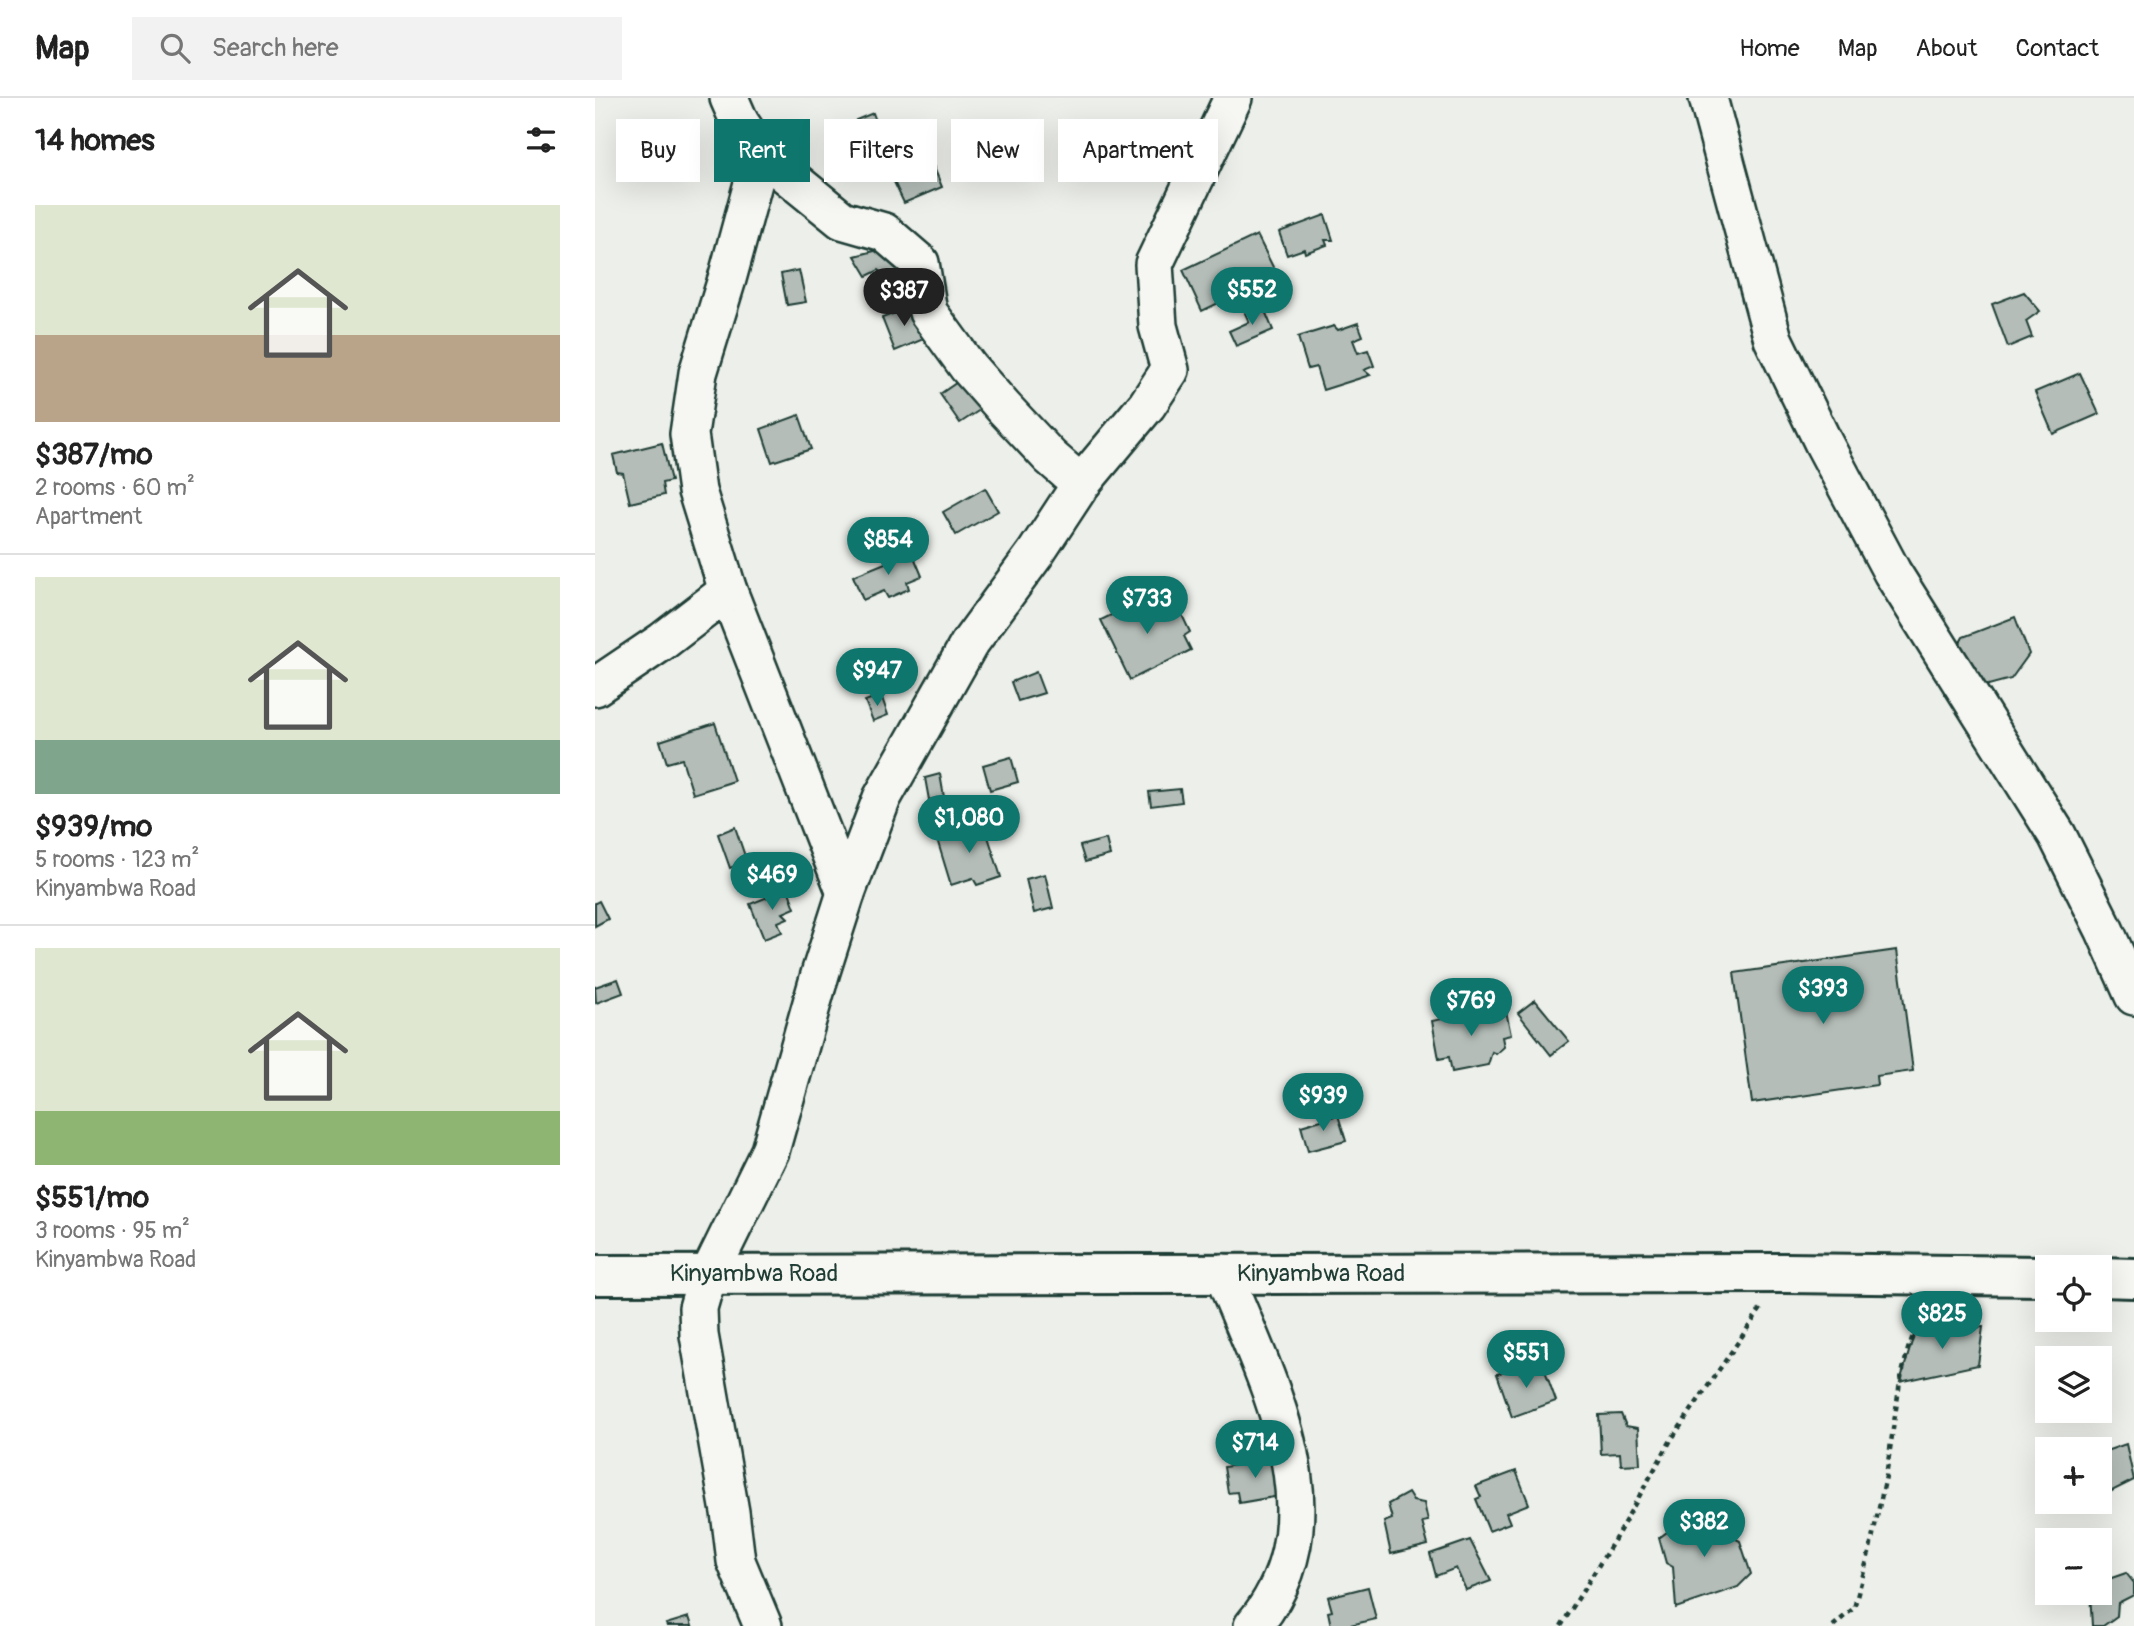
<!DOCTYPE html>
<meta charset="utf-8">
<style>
body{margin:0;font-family:Pangolin,sans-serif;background:#f2f2f2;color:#222;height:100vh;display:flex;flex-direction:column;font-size:26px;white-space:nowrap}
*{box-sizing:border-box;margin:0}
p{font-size:23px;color:#767676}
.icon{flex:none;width:38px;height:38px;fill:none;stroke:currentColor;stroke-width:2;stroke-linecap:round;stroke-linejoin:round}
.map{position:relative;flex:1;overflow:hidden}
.drawer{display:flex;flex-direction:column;background:#fff;width:595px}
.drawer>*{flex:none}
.guide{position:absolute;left:21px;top:21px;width:665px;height:63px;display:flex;gap:14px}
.fabs{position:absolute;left:1440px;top:1157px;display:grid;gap:14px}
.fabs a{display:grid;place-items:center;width:77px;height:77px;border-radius:0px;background:#fff;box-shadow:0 7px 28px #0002;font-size:35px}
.price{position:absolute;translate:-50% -60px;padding:0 16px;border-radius:24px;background:#0f766e;color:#fff;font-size:23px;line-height:46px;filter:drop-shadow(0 2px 4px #0008)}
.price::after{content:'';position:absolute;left:50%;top:42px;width:21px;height:16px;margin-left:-10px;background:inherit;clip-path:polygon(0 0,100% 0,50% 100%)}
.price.selected{background:#222;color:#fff}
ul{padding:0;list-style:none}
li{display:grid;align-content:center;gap:14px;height:371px;padding:0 35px}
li+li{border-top:2px solid #e0e0e0}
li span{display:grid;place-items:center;height:217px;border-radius:0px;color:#555}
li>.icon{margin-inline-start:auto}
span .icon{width:126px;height:126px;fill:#fffc;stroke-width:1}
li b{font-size:30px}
h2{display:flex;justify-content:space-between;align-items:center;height:84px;padding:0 35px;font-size:30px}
.pill{padding:0 24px;border-radius:0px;background:#fff;box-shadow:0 7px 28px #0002;font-size:24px;line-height:63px}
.pill.selected{background:#0f766e;color:#fff}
header{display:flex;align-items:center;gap:42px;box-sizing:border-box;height:98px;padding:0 35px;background:#fff;border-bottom:2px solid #e0e0e0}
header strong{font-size:33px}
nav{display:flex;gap:38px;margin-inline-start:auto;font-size:24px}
.search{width:490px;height:63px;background:#f2f2f2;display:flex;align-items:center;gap:18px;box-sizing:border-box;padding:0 24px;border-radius:0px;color:#767676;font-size:26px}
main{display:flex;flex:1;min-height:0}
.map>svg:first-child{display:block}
</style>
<header>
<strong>Map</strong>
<div class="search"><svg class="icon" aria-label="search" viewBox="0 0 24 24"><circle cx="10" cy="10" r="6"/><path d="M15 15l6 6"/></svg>Search here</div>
<nav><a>Home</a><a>Map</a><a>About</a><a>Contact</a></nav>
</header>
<main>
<section class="drawer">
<h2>14 homes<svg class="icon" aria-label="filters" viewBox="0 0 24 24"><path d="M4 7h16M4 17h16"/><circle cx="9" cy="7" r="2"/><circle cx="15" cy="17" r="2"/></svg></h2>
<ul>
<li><span style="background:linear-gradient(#dfe7d0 60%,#b9a48a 0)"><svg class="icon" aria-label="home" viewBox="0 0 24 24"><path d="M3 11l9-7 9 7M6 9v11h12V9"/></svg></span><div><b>$387/mo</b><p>2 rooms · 60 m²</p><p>Apartment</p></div></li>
<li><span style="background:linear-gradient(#dfe7d0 75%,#7fa58c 0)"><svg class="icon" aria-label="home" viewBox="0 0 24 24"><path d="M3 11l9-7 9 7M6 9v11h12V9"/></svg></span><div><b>$939/mo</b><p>5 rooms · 123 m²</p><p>Kinyambwa Road</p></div></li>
<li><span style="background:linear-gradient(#dfe7d0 75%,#8fb573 0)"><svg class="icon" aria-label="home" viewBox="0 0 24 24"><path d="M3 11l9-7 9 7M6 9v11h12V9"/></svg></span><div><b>$551/mo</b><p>3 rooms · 95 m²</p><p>Kinyambwa Road</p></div></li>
</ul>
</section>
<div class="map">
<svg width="1539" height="1528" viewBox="0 0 1539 1528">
<rect width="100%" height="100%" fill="#edefea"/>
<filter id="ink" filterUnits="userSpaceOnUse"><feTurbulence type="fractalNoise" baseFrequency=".0143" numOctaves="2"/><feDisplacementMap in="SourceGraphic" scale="14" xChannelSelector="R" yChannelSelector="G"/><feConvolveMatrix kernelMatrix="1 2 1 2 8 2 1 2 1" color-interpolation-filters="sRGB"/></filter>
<g filter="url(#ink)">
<g fill="#b4bdb8" stroke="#1f3d34" stroke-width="2">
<polygon points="278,15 288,42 308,35 315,52 278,67 261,22"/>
<polygon points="338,67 347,89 309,105 299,84"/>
<polygon points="730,117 738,142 730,142 732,147 710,155 709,151 692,157 684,134"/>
<polygon points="662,137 682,177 607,213 588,172"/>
<polygon points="295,149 311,176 293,187 284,172 272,178 260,158"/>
<polygon points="204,172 211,204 192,207 186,176"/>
<polygon points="1429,194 1445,213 1431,223 1437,239 1413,249 1397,206"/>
<polygon points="319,208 331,240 300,253 287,220"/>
<polygon points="668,208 678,232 641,248 634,233 654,224 650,215"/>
<polygon points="763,225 768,238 758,242 763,255 773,252 779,268 769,272 775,277 728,292 721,269 713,271 703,239 739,228 743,232"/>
<polygon points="1485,275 1504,316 1458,336 1440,294"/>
<polygon points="374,276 394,306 365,325 345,296"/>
<polygon points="204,317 216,351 177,364 166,331"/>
<polygon points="67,345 76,383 67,385 69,397 35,405 28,375 22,374 18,357"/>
<polygon points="390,390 403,413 361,437 348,414"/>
<polygon points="317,454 327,478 312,484 314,491 293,500 289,493 268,502 258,478"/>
<polygon points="555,498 562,511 580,502 595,534 589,538 596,552 535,582 506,522"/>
<polygon points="1420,519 1434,556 1416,581 1371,593 1361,552 1368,539"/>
<polygon points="441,574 449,595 423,603 416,584"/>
<polygon points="286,597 293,617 278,623 270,603"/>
<polygon points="120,625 139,683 98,696 87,661 72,665 65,643"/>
<polygon points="416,659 423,684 395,692 388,667"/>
<polygon points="345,676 349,699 334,702 330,680"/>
<polygon points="585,691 587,704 556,708 554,694"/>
<polygon points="388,723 406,779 382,787 378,780 356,787 341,738"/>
<polygon points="140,729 152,764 135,770 123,736"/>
<polygon points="511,741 515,757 490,764 485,748"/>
<polygon points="450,776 458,810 439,815 431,781"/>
<polygon points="193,791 200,810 188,815 193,820 183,824 187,834 169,841 155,806"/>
<polygon points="4,803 13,821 0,828 0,805"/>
<polygon points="1302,852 1318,973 1281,978 1282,987 1157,1005 1139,875"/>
<polygon points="23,881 28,895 1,905 0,889"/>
<polygon points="940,902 974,943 956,957 923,915"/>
<polygon points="910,908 916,937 907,939 909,949 901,956 897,954 893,967 857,974 854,959 844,961 837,923"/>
<polygon points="743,1017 751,1043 713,1053 706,1028"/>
<polygon points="1388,1229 1383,1267 1305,1284 1321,1230"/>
<polygon points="948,1267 961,1303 917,1319 902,1276 923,1269 925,1275"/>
<polygon points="1026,1316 1031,1328 1043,1330 1045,1366 1026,1367 1025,1355 1006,1356 1004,1317"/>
<polygon points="1531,1346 1539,1382 1505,1399 1505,1355"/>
<polygon points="684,1360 690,1397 644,1405 642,1394 633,1395 629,1369"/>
<polygon points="921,1373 934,1406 911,1415 915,1425 894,1433 881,1401 886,1399 881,1388"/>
<polygon points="813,1395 818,1403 829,1405 833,1423 827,1424 833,1447 796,1456 789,1424 797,1421 793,1406"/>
<polygon points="1125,1414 1130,1435 1145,1443 1156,1476 1143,1489 1081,1510 1078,1469 1071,1465 1064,1440 1087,1423"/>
<polygon points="875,1442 896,1483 871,1492 861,1470 841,1478 835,1456"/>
<polygon points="1531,1475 1539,1485 1539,1497 1523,1505 1522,1518 1508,1528 1497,1528 1495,1494 1505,1494 1505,1484"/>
<polygon points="773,1489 781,1521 751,1528 736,1528 733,1514 737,1513 733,1499"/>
<polygon points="94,1519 97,1528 72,1528 71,1526"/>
</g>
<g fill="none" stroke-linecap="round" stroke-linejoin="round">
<defs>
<g id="minor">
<polyline points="134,0 145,25 166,56 247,122 289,134 325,165 333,214 373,269 409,310 455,359 486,386"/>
<polyline points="1113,0 1178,241 1229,346 1297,474 1462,737 1509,831 1539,898"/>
<polyline points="166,56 132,181 103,275 94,336 102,393 133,493 251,795"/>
<polyline points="0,589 68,543 133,493"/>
<path d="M628 1175C672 1284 748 1422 658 1528"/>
<polyline points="168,1528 141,1463 135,1414 104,1237 103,1210 107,1196 115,1175 175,1053 226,873 251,795 287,700 374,546 440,456 486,386 552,307 575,272 563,228 559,166 638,0"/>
</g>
<g id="tertiary">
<polyline points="0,1177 1191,1175 1452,1178"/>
<polyline points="1505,1179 1539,1180"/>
</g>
</defs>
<use href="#minor" stroke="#1f3d34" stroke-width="42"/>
<use href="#tertiary" stroke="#1f3d34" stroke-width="44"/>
<g stroke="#1f3d34" stroke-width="4.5" stroke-dasharray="5 5" stroke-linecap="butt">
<polyline points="966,1528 1020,1441 1076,1342 1167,1209"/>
<polyline points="1238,1528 1259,1510 1274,1455 1291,1378 1305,1284 1313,1251 1321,1230 1334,1211"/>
</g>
<use href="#minor" stroke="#f6f6f2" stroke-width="37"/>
<use href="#tertiary" stroke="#f6f6f2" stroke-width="38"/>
</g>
</g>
<g text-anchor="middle" stroke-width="6" stroke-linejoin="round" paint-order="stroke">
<g font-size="24" fill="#1f3d34" stroke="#f6f6f2">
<text x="159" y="1183">Kinyambwa Road</text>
<text x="726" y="1183">Kinyambwa Road</text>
</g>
</g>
</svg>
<div class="fabs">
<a><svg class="icon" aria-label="locate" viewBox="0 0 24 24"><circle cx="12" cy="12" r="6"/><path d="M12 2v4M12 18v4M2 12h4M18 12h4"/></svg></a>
<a><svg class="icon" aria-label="layers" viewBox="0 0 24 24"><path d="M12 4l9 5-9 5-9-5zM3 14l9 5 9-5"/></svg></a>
<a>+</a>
<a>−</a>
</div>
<b class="price" style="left:657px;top:229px">$552</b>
<b class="price selected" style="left:309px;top:230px">$387</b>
<b class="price" style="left:293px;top:479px">$854</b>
<b class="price" style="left:552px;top:538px">$733</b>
<b class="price" style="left:282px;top:610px">$947</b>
<b class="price" style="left:374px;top:757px">$1,080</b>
<b class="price" style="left:177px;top:814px">$469</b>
<b class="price" style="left:1228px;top:928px">$393</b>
<b class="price" style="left:876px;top:940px">$769</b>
<b class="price" style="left:728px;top:1035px">$939</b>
<b class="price" style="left:1347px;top:1253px">$825</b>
<b class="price" style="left:931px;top:1292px">$551</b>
<b class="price" style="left:660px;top:1382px">$714</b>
<b class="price" style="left:1109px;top:1461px">$382</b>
<div class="guide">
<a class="pill">Buy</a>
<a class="pill selected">Rent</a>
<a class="pill">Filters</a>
<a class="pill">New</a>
<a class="pill">Apartment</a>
</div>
</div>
</main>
